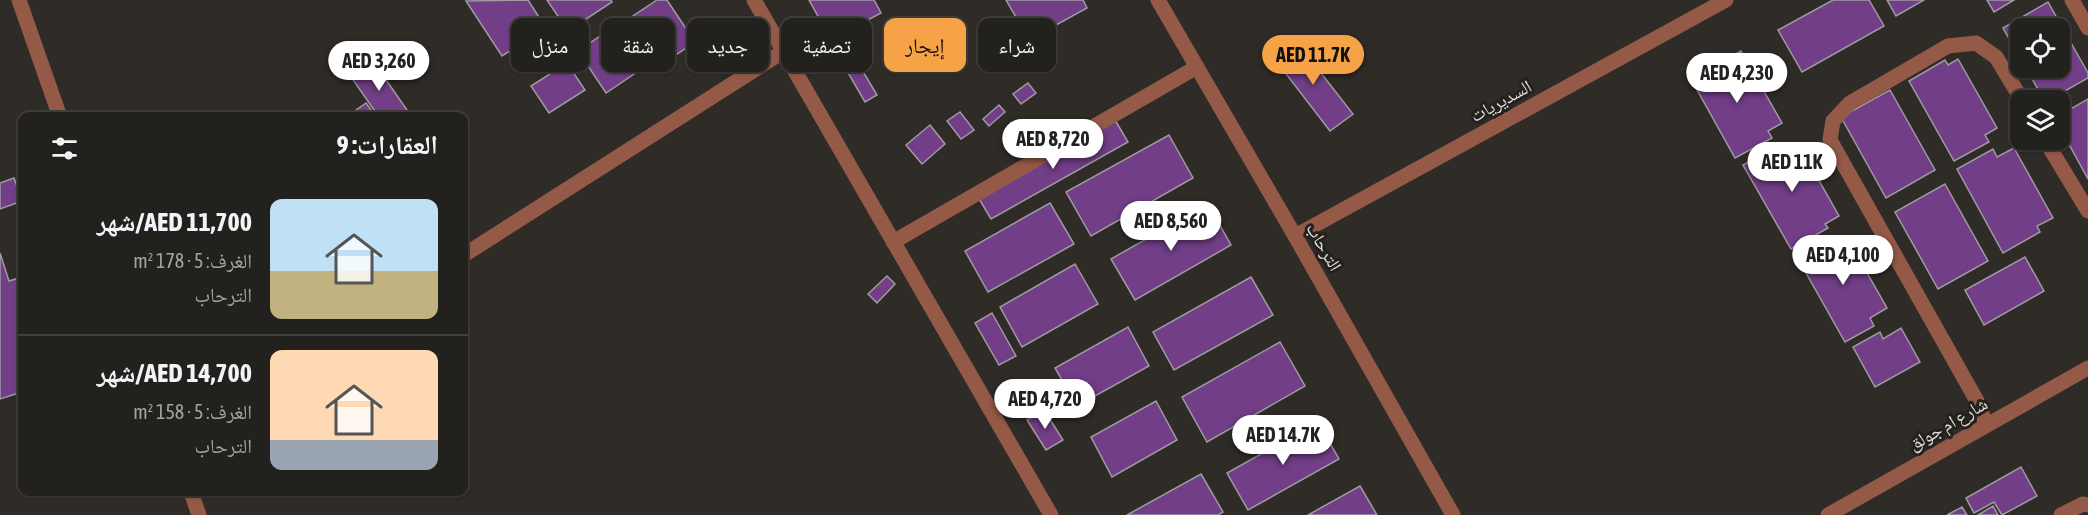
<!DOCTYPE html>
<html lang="ar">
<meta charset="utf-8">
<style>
body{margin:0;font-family:"Asap Condensed","Noto Naskh Arabic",sans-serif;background:#2b2927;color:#f1f3f6;direction:rtl;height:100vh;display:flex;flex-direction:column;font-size:22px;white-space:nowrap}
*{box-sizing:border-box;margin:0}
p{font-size:20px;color:#a3a3a4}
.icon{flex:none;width:33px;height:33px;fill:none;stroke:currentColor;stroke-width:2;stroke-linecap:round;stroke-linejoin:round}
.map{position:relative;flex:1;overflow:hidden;direction:ltr}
.panel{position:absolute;left:18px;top:112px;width:450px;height:384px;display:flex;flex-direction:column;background:#23211e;border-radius:12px;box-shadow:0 2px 4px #0004,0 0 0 2px #403e3c;direction:rtl}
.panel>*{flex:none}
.guide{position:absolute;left:486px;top:18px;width:570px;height:54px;direction:rtl;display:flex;gap:12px}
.buttons{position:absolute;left:2010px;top:18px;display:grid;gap:12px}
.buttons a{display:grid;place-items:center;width:60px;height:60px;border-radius:12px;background:#23211e;box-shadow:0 2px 4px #0004,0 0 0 2px #403e3c;font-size:30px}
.price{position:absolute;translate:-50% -51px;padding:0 14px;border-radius:21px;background:#fff;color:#222;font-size:20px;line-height:39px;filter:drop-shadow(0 2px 3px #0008)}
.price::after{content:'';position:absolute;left:50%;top:36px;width:18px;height:14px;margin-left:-9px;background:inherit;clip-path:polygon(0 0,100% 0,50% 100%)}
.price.current{background:#f6a247;color:#111}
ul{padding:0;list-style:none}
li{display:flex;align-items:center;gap:18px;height:150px;padding:0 30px}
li+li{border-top:2px solid #403e3c}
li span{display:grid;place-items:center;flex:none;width:168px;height:120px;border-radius:12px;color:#555}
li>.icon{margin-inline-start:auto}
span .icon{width:72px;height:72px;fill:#fffc;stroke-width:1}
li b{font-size:26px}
h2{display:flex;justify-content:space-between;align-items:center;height:72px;padding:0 30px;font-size:26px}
.tag{padding:0 21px;border-radius:12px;background:#23211e;box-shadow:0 2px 4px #0004,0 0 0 2px #403e3c;font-size:21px;line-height:54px}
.tag.current{background:#f6a247;color:#111}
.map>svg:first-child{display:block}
</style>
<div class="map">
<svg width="2088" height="515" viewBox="0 0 2088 515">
<rect width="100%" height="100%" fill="#2f2c28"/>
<g fill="#713e87" stroke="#9f9ba1" stroke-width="1.5">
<polygon points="528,0 546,28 502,56 466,1"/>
<polygon points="547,0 611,0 612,2 568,31"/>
<polygon points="657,0 667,0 695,42 658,67 627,20"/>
<polygon points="809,0 874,0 881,13 831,40"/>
<polygon points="1006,0 1083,0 1087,8 1029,40"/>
<polygon points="1833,0 1869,0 1884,26 1802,72 1778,30"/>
<polygon points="1887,0 1924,0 1896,16"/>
<polygon points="1987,0 2014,0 1994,12"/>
<polygon points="2048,2 2088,73 2088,78 2049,100 2044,100 2026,68 2060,68 2060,28 2020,28 2020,58 2003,28"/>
<polygon points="609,30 637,72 606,93 578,51"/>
<polygon points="1296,41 1353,114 1330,131 1273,57"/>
<polygon points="1741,51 1782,123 1768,131 1772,138 1735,158 1691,79"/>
<polygon points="855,58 877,95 865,102 843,64"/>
<polygon points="1958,59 1997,128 1985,135 1989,142 1954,161 1909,81 1945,60 1948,65"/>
<polygon points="373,61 407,110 396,117 379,117 351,77"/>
<polygon points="567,63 585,90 549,113 531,86"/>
<polygon points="1028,83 1036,93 1021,104 1013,94"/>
<polygon points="1890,90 1935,170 1886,198 1841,117"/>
<polygon points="2088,99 2088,179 2060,128 2060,115"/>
<polygon points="366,103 376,117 354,117 352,113"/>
<polygon points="999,105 1005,112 989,126 983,119"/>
<polygon points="960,112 974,130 961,139 947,121"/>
<polygon points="1115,120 1128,142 991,219 978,197"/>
<polygon points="930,125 945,144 922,164 906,145"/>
<polygon points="1169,135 1193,178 1091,236 1066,192"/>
<polygon points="1798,143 1839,216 1825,224 1828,228 1791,249 1743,165 1777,146 1780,152"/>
<polygon points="2014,148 2053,218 2037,226 2040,232 2003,253 1957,169 1993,149 1997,157"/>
<polygon points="14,178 22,201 0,209 0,183"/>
<polygon points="1945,184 1988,261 1938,289 1895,212"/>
<polygon points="1050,203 1074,244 988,292 965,251"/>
<polygon points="1208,204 1231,245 1135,300 1111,259"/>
<polygon points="1846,236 1887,308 1870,318 1874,326 1845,342 1797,257 1830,239 1833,244"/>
<polygon points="0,253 9,281 22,277 22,315 19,316 22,328 22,392 0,399"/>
<polygon points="2025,257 2044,291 1984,325 1965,290"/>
<polygon points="1075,264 1098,304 1022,347 1000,307"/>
<polygon points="887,276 895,284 877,303 868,294"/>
<polygon points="1251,277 1273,315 1174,370 1153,332"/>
<polygon points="992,313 1016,356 999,365 975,323"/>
<polygon points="1128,327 1149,366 1077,406 1055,368"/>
<polygon points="1901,328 1920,362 1875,387 1853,347 1880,332 1883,339"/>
<polygon points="1280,342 1305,386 1207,442 1182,397"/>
<polygon points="1031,383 1042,401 1027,410 1016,392"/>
<polygon points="1156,401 1177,440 1112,477 1091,437"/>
<polygon points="1044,410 1063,440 1046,450 1027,420"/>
<polygon points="1318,422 1339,459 1248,510 1227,473"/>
<polygon points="2021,467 2037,496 2002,515 1994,502 1974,513 1966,498"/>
<polygon points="1201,474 1223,512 1218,515 1127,515"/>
<polygon points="1360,486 1377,515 1308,515"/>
<polygon points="1993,506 1998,515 1978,515"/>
<polygon points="1962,507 1967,515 1947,515"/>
</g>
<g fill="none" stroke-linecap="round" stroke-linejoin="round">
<g stroke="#955a47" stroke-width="15">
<polyline points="19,0 60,117"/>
<polyline points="754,0 1051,515"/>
<polyline points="1158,0 1295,236 1453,515"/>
<polyline points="2072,0 2088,28"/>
<polyline points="2045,140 2088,211"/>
<polyline points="1295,236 1726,0"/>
<polyline points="893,242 1197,67"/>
<polyline points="464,255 784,51"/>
<polyline points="1986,424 1977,401 1830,140 1833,121 1850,103 1948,46 1976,43 1996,57 2022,100"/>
<polyline points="191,492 199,515"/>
<polyline points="1828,515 2088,368"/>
<polyline points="2061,515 2083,504 2088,505"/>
</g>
</g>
<g text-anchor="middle" stroke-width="6" stroke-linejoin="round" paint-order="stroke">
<g font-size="18" fill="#e0dedb" stroke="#25221e">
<text transform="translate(1501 101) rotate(-29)" y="6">السديريات</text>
<text transform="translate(1324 247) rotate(60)" y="6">الترحاب</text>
<text transform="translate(1948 424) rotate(-30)" y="6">شارع ام جولق</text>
</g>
</g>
</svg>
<div class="buttons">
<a><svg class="icon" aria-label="locate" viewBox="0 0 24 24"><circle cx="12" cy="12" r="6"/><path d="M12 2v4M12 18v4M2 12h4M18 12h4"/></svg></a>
<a><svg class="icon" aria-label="layers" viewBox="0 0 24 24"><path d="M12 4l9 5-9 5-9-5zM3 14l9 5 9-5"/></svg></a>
</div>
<b class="price current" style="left:1313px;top:86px">AED 11.7K</b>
<b class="price" style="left:379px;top:92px">AED 3,260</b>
<b class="price" style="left:1737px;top:104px">AED 4,230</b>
<b class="price" style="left:1053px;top:170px">AED 8,720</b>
<b class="price" style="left:1792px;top:193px">AED 11K</b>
<b class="price" style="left:1171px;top:252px">AED 8,560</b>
<b class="price" style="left:1843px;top:286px">AED 4,100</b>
<b class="price" style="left:1045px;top:430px">AED 4,720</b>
<b class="price" style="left:1283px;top:466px">AED 14.7K</b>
<div class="guide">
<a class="tag">شراء</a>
<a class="tag current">إيجار</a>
<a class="tag">تصفية</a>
<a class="tag">جديد</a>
<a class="tag">شقة</a>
<a class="tag">منزل</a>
</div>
<section class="panel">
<h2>العقارات: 9<svg class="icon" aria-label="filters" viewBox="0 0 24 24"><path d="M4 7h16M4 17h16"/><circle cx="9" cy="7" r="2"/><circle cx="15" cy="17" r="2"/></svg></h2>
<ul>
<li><span style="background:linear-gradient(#bfe0f5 60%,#c2b280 0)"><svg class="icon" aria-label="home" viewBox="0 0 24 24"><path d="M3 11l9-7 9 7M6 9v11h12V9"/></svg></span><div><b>AED 11,700/شهر</b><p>الغرف: 5 · 178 m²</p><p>الترحاب</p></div></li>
<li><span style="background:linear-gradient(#ffd9b3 75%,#9aa5b1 0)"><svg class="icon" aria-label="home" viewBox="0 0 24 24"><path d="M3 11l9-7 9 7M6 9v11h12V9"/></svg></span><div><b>AED 14,700/شهر</b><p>الغرف: 5 · 158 m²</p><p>الترحاب</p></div></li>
</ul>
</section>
</div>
